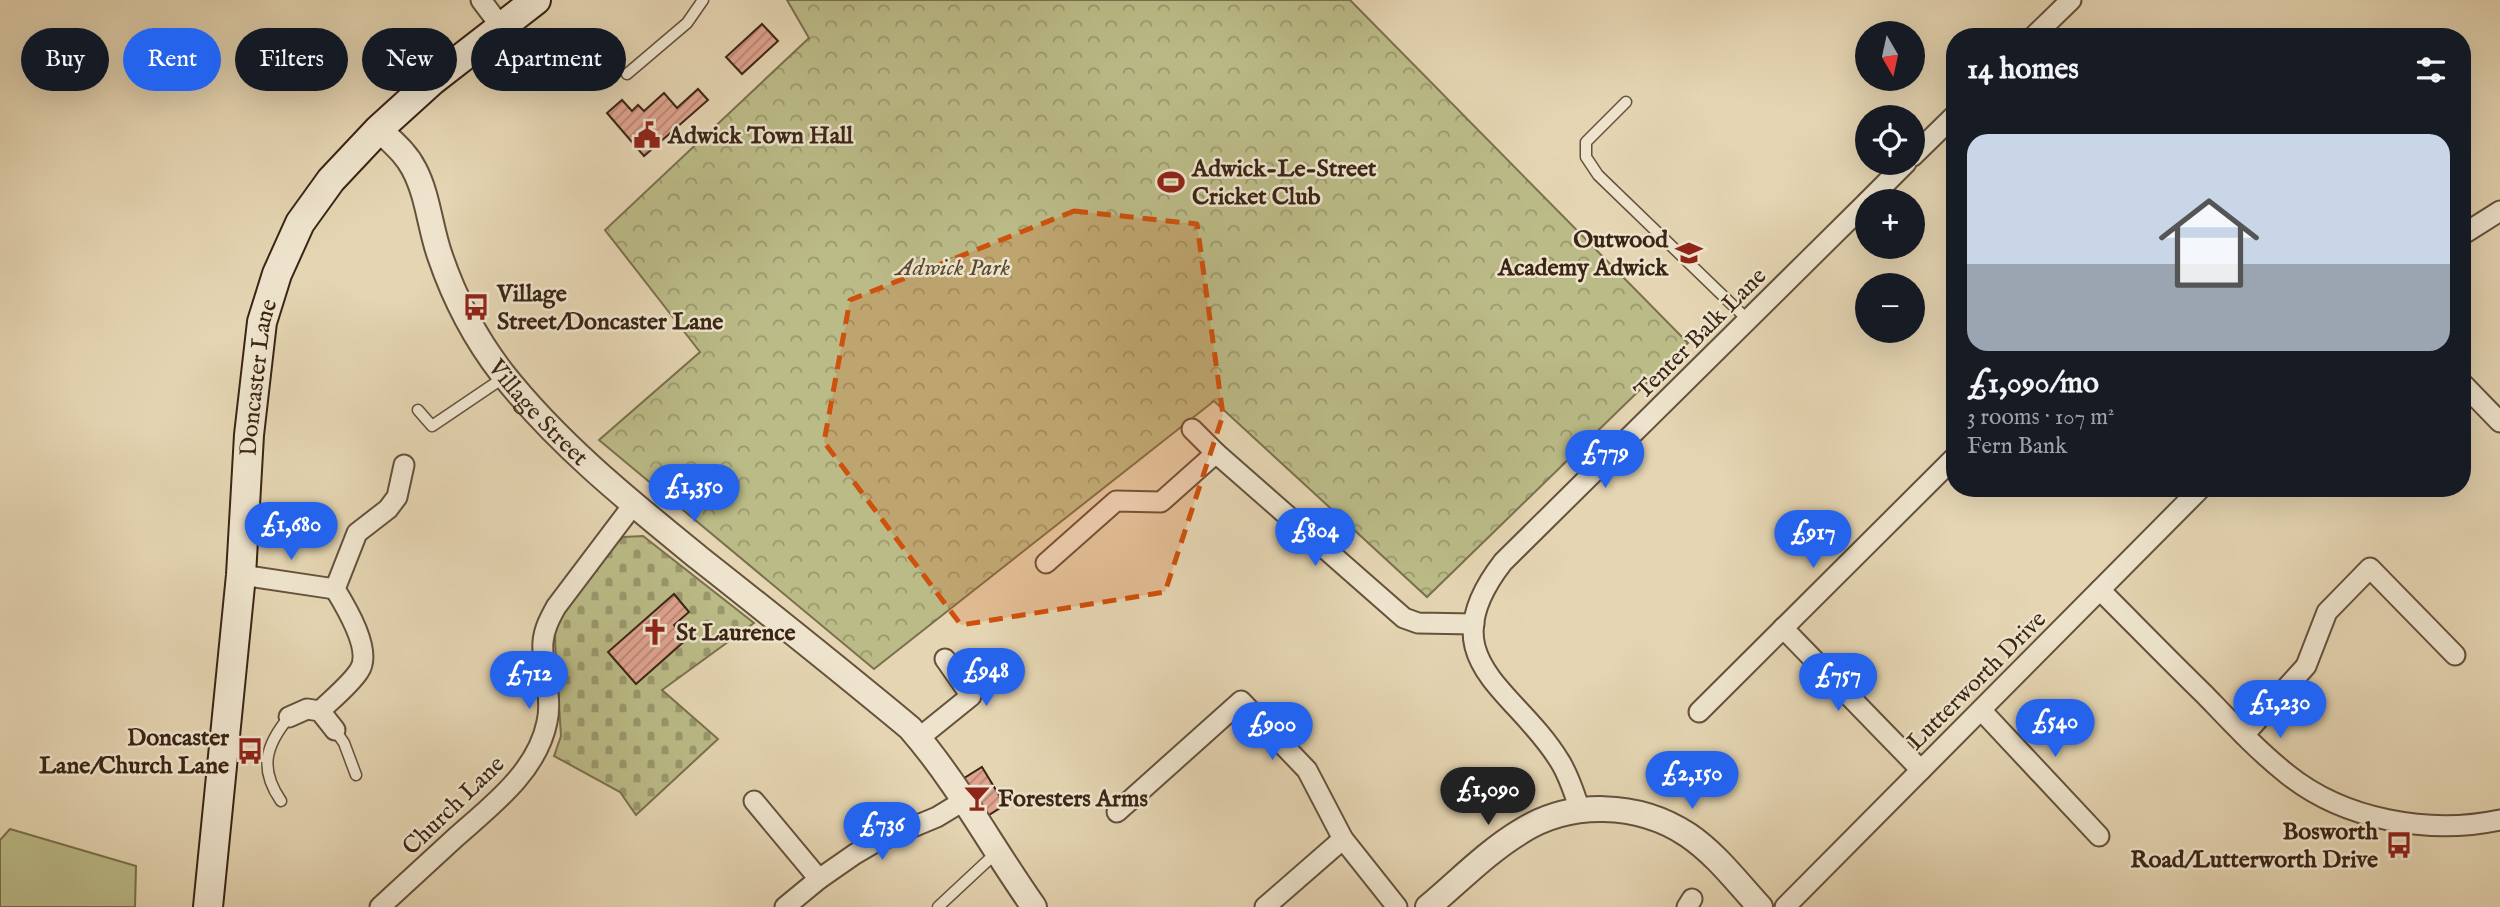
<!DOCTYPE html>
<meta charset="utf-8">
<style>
body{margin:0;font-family:"IM FELL English",serif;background:#242831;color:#f1f3f6;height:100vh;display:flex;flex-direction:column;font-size:26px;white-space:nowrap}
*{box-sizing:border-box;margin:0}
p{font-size:23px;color:#9ea1a6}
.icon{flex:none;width:38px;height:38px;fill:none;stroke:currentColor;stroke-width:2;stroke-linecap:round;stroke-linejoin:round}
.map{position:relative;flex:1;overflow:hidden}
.details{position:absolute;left:1946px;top:28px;width:525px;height:469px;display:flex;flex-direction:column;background:#171b24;border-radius:28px;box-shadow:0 7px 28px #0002}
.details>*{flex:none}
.top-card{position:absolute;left:21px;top:28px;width:665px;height:63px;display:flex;gap:14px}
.needle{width:46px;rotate:171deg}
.buttons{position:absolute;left:1855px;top:21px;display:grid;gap:14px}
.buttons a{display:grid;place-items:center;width:70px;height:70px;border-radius:50%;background:#171b24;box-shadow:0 7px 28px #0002;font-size:35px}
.price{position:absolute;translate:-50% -60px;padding:0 16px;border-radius:24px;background:#2563eb;color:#fff;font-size:23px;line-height:46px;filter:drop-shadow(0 2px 4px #0008)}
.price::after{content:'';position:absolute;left:50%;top:42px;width:21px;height:16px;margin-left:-10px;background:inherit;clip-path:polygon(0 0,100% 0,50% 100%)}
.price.current{background:#222;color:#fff}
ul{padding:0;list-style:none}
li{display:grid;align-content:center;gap:14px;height:371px;padding:0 21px}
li+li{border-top:2px solid #363941}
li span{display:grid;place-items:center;height:217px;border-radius:21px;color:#555}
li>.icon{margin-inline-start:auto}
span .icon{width:126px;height:126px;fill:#fffc;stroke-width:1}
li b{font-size:30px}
h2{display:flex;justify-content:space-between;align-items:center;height:84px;padding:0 21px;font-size:30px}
.chip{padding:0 24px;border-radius:32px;background:#171b24;box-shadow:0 7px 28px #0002;font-size:24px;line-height:63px}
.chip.current{background:#2563eb;color:#fff}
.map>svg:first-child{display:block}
</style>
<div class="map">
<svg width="2500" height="907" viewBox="0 0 2500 907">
<defs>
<pattern id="forest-crowns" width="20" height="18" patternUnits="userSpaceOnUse" patternTransform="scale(1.75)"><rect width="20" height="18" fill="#bbbb87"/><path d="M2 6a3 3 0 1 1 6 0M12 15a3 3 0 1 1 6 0" fill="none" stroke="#99986d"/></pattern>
<pattern id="cemetery-stones" width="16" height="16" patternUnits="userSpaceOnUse" patternTransform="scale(1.75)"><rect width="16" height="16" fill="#bbbb87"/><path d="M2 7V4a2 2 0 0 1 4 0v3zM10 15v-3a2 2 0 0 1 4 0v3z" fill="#99986d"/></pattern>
<pattern id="building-hatch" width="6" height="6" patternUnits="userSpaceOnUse" patternTransform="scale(1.75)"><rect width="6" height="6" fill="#e0a38f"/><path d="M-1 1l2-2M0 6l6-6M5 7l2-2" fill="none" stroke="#b78574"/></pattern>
</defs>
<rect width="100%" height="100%" fill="#e5d5b2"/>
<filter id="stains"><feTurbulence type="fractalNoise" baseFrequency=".00286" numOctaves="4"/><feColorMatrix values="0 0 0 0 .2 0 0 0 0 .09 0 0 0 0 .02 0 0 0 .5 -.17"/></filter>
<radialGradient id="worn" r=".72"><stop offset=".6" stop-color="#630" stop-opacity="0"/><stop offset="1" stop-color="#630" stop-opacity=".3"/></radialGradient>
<polygon fill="#bbbb87" stroke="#7a704e" stroke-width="2" points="10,829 136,866 135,907 0,907 0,840"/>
<polygon fill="url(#forest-crowns)" stroke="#7a704e" stroke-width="2" points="787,0 1350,0 1688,343 1427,597 1214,401 874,669 599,440 700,352 605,230 809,38"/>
<polygon fill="url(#cemetery-stones)" stroke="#7a704e" stroke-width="2" points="643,536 754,623 662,690 718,739 636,815 620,792 554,756 561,736 554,625 610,549 623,537"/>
<g fill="url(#building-hatch)" stroke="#3a2515" stroke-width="2">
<polygon points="762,24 778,41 742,74 726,57"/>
<polygon points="698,89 708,100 644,156 607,113 622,100 632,111 638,105 644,111 664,93 677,108"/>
<polygon points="674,594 689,612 674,625 687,639 636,684 608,652"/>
<polygon points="982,767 1005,805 984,818 961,780"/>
</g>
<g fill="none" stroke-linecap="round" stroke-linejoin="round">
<defs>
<g id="service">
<polyline points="627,74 687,23 703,0"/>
<polyline points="1626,102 1586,142 1586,157 1598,175 1748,320"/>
<polyline points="418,410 432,426 503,378"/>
<polyline points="335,730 344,743 356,775"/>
<path d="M281 801C259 769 265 746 289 717"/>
<polyline points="938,907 997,852"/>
</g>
<g id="minor">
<polyline points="481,0 502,28"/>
<polyline points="2033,37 2071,0"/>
<polyline points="1913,156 1955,115"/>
<polyline points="1868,201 1906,163"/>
<polyline points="2462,235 2500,211"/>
<polyline points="2462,383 2500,422"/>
<polyline points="1192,429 1216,453 1404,618 1418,623 1474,624"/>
<polyline points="1046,563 1116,501 1161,502 1216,453"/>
<polyline points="241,575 335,589"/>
<path d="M2100 590C2135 625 2170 661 2206 696 2232 723 2258 751 2287 774 2344 820 2429 835 2500 820"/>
<polyline points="1783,628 1921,770"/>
<polyline points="1981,710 2099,836"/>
<path d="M320 711C332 699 349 686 359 671 373 651 346 607 335 589L357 533 388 509 397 497 404 465"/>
<polyline points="1699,712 1955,457"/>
<polyline points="289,717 307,709 320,711 335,730"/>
<polyline points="2244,735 2306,666 2327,612 2370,568 2455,655"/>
<polyline points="919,738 971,696 945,659"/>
<polyline points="754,801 819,879"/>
<path d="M1580 810C1574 793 1569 775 1559 760 1514 687 1427 660 1503 562L1867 202"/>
<polyline points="1117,812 1241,701 1307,770 1343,839 1397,907"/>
<path d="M380 907C405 884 430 861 455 838 491 806 537 772 547 722 553 696 541 669 543 642 544 629 550 618 556 607L633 505"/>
<polyline points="785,907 819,879 855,854 872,844 937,817 965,800"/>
<polyline points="1265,907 1343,839"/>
<polyline points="1687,907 1692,899"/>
<polyline points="1785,907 2201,488"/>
</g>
<g id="tertiary">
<path id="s1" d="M379 129C392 142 406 153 414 169 428 195 430 228 440 256 454 297 475 338 502 373 558 444 629 501 699 558 770 614 840 670 910 728 958 783 992 848 1034 907"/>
<path d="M1428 907C1458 882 1487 852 1520 832 1570 800 1638 802 1688 835 1716 854 1737 882 1760 907"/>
</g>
<g id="secondary">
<path id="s2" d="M208 907 241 575 249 435 262 322 277 274 300 223 331 180 379 129 433 80 536 0"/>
</g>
</defs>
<use href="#service" stroke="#65513c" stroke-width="13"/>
<use href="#minor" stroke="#65513c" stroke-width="23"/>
<use href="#tertiary" stroke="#65513c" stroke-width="28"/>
<use href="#secondary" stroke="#3a2515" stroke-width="32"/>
<use href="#service" stroke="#eee4cd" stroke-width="10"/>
<use href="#minor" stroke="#eee4cd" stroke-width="19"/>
<use href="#tertiary" stroke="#eee4cd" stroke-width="24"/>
<use href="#secondary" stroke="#eee4cd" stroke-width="28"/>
</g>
<path fill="#ce510d" fill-opacity="0.2" stroke="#ce510d" stroke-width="5" stroke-dasharray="14 9" stroke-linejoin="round" d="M1074 211 1197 224 1223 415 1165 592 961 625 824 442 850 300Z"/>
<defs>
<symbol id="civic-bare" viewBox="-9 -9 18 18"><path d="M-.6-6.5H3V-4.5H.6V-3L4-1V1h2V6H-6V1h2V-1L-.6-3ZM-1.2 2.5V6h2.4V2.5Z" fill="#8f2418" stroke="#eee4cd" stroke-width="2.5" paint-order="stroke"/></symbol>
<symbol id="stadium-bare" viewBox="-9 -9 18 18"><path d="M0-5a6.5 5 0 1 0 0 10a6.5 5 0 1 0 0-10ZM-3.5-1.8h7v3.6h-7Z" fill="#8f2418" stroke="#eee4cd" stroke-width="2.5" paint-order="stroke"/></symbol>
<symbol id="school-bare" viewBox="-9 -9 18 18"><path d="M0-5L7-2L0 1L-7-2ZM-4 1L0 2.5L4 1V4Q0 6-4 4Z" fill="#8f2418" stroke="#eee4cd" stroke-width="2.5" paint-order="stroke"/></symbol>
<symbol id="bus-bare" viewBox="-9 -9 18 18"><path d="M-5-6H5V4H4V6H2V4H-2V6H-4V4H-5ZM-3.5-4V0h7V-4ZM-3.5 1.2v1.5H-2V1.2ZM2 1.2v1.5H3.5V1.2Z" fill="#8f2418" stroke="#eee4cd" stroke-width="2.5" paint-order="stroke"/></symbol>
<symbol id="church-bare" viewBox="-9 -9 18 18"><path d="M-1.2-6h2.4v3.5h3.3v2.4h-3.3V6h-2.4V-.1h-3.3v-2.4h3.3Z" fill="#8f2418" stroke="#eee4cd" stroke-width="2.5" paint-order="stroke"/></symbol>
<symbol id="bar-bare" viewBox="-9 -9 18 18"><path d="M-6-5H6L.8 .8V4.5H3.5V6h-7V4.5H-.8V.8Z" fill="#8f2418" stroke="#eee4cd" stroke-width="2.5" paint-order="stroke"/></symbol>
</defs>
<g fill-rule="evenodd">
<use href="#civic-bare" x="628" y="116" width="38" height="38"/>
<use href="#stadium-bare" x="1152" y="163" width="38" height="38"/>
<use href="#school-bare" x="1670" y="234" width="38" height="38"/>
<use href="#bus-bare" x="457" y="288" width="38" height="38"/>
<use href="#church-bare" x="636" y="613" width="38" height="38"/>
<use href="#bus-bare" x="231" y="732" width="38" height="38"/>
<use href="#bar-bare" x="958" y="779" width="38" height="38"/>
<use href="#bus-bare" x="2380" y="826" width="38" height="38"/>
</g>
<g text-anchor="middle" stroke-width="5" stroke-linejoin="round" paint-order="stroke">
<g font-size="24" font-weight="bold" fill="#3a2515" stroke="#eee4cd" text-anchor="start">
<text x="668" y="143">Adwick Town Hall</text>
<text x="1192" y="176">Adwick-Le-Street<tspan x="1192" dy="28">Cricket Club</tspan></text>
<text x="1668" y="247" text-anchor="end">Outwood<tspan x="1668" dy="28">Academy Adwick</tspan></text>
<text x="497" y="301">Village<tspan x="497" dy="28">Street/Doncaster Lane</tspan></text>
<text x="676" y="640">St Laurence</text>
<text x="229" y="745" text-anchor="end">Doncaster<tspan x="229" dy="28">Lane/Church Lane</tspan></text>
<text x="998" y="806">Foresters Arms</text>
<text x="2378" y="839" text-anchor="end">Bosworth<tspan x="2378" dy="28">Road/Lutterworth Drive</tspan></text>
</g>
<g font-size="24" font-style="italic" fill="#5a4a32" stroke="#eee4cd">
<text x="953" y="275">Adwick Park</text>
</g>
<g font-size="24" fill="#3a2515" stroke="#eee4cd">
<text transform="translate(1700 333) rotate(-45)" y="8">Tenter Balk Lane</text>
<text dy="8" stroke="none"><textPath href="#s2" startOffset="532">Doncaster Lane</textPath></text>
<text dy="8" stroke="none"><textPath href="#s1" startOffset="331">Village Street</textPath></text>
<text transform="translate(1976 680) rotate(-45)" y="8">Lutterworth Drive</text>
<text transform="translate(453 805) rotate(-44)" y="8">Church Lane</text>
</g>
</g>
<rect width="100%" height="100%" filter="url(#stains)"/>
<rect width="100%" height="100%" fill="url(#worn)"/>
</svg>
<div class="buttons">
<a><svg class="needle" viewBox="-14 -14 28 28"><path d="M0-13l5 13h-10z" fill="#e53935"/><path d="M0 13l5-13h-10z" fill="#9ea1a6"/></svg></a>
<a><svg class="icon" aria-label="locate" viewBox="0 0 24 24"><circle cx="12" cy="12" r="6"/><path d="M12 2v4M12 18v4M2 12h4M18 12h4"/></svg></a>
<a>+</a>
<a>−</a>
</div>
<b class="price" style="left:1605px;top:490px">£779</b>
<b class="price" style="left:694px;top:524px">£1,350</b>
<b class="price" style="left:291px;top:562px">£1,680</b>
<b class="price" style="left:1315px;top:568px">£804</b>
<b class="price" style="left:1813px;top:570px">£917</b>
<b class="price" style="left:986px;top:708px">£948</b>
<b class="price" style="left:529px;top:711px">£712</b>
<b class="price" style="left:1838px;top:713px">£757</b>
<b class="price" style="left:2280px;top:740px">£1,230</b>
<b class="price" style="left:2055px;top:759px">£540</b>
<b class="price" style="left:1272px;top:762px">£900</b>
<b class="price" style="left:1692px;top:811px">£2,150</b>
<b class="price current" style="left:1488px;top:827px">£1,090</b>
<b class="price" style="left:882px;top:862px">£736</b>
<div class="top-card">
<a class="chip">Buy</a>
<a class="chip current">Rent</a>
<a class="chip">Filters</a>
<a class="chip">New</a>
<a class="chip">Apartment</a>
</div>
<section class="details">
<h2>14 homes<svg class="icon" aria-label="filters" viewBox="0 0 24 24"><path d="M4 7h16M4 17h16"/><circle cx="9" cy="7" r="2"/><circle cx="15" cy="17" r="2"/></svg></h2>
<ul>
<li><span style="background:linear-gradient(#c9d6e8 60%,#9aa5b1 0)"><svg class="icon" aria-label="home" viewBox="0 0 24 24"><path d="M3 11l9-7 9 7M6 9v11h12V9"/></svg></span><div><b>£1,090/mo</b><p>3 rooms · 107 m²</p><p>Fern Bank</p></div></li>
</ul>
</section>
</div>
